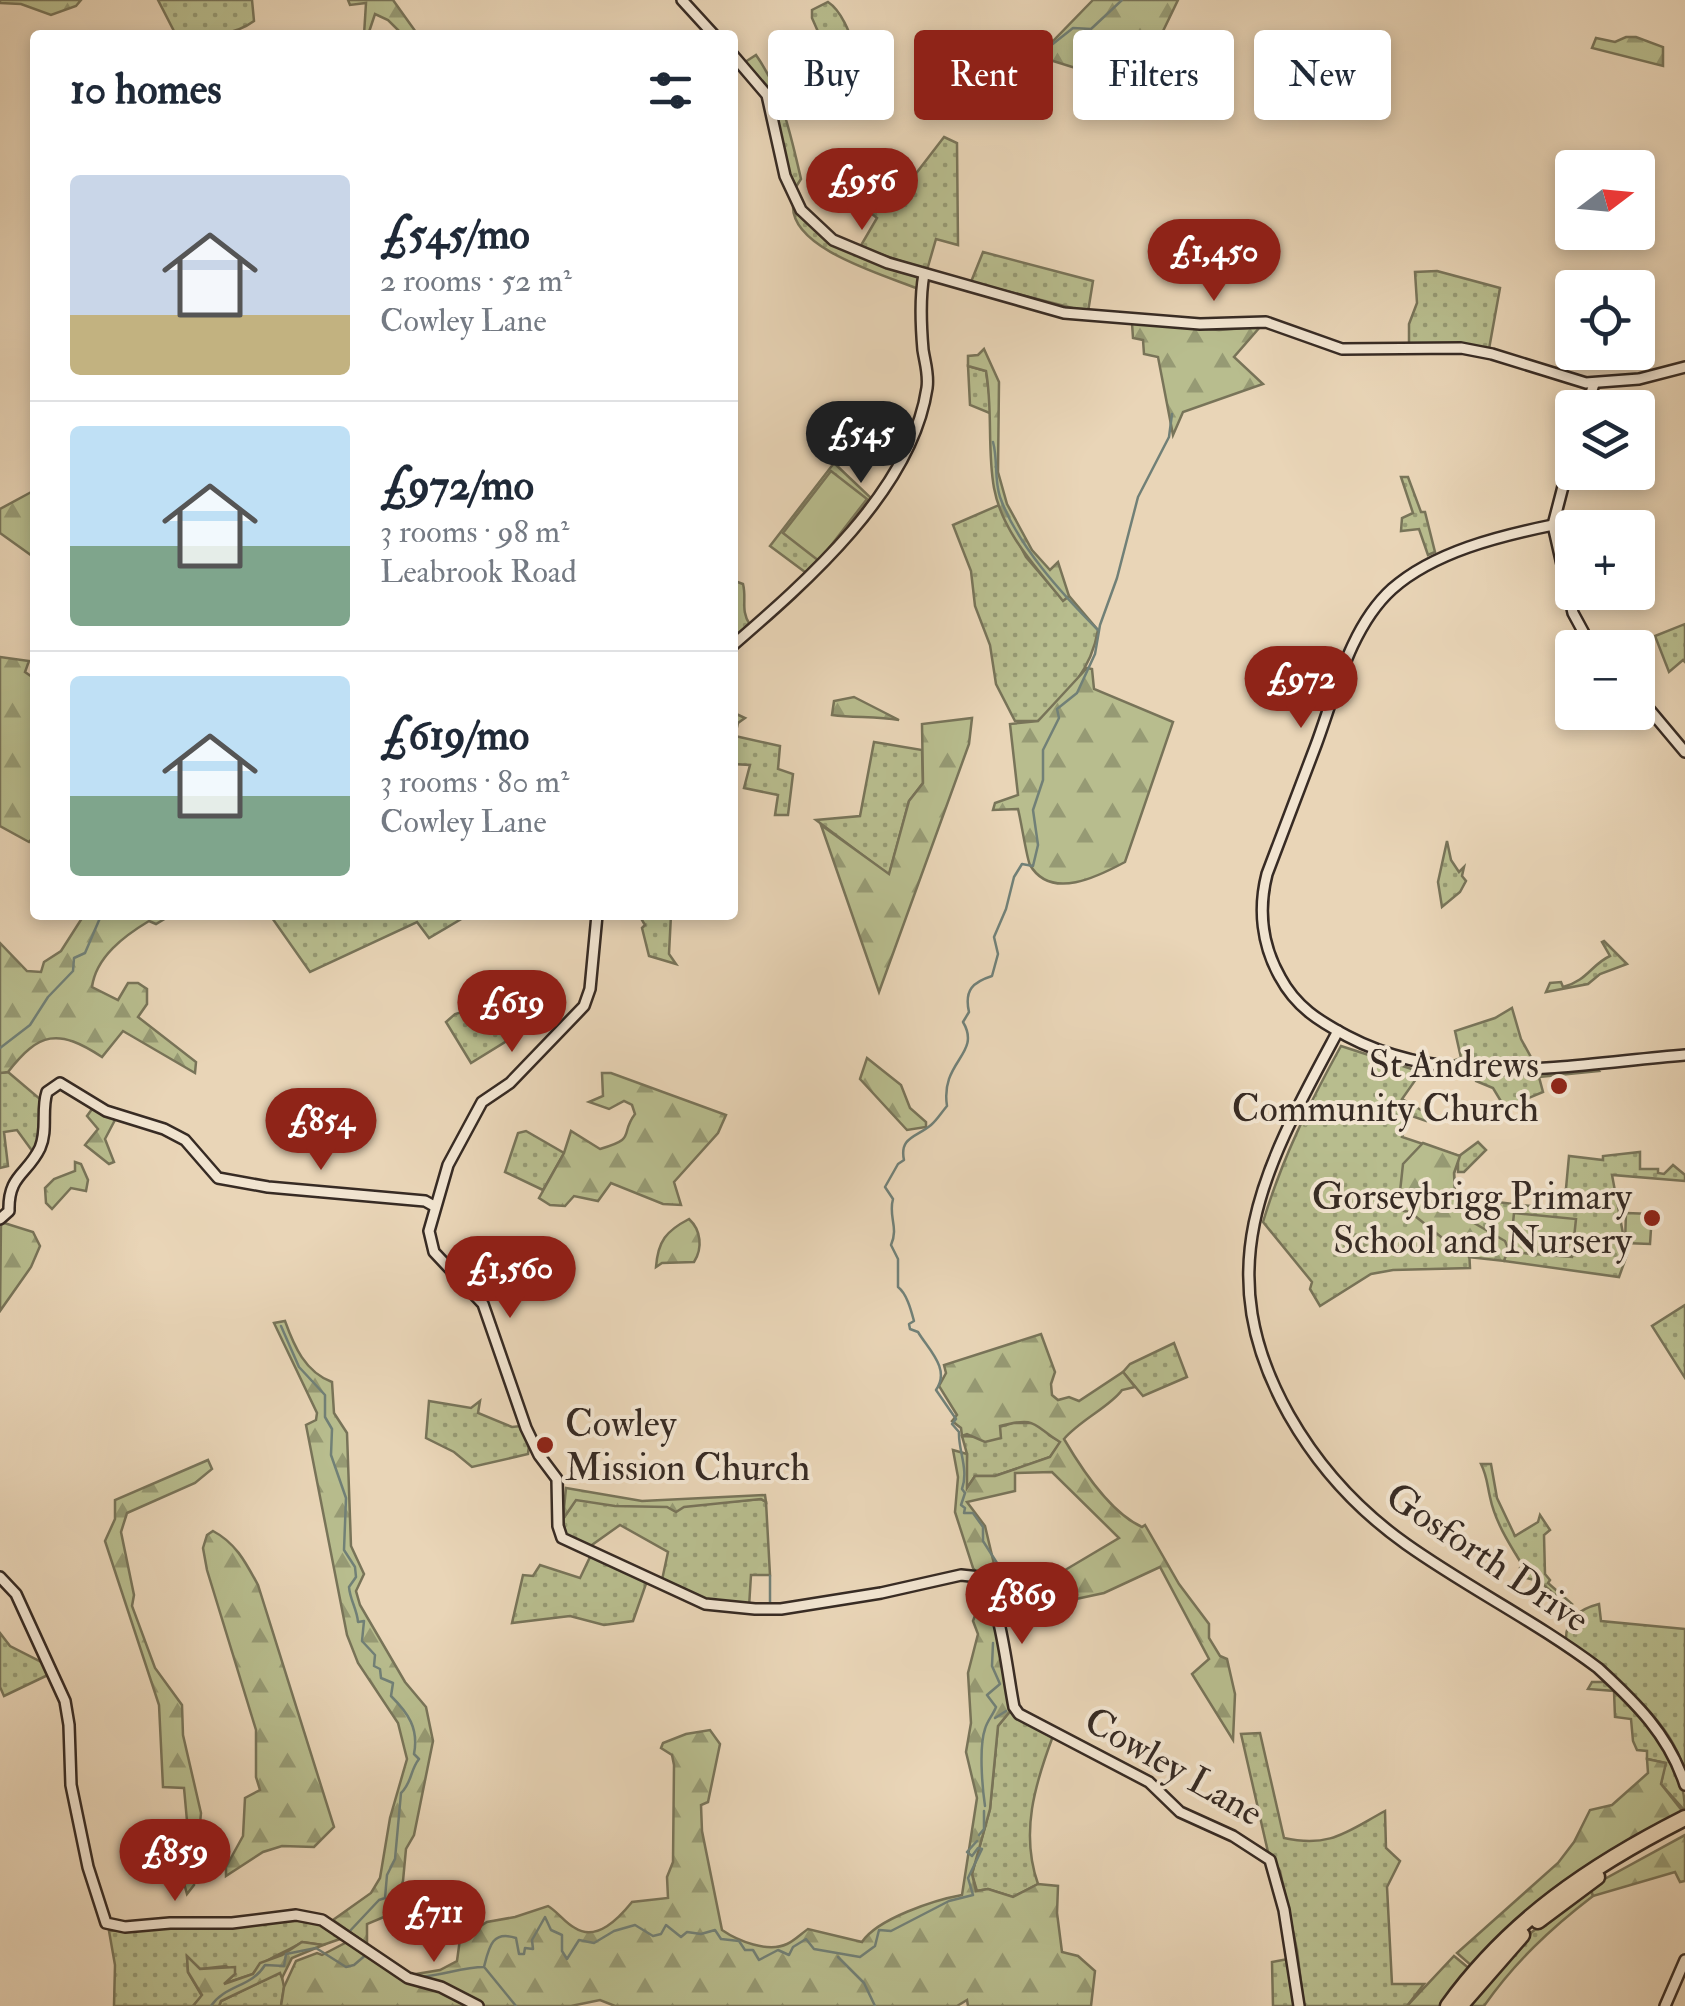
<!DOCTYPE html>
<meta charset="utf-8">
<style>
body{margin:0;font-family:"IM FELL Double Pica",serif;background:#f2f2f3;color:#1f2937;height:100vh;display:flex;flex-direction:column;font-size:38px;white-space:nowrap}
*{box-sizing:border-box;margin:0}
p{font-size:32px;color:#747a83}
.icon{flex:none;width:55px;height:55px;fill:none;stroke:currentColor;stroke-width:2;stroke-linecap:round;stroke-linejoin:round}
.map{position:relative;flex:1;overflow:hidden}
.sheet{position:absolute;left:30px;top:30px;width:708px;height:890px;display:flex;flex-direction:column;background:#fff;border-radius:10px;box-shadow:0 5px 15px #0003}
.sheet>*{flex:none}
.guide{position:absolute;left:768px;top:30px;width:768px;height:90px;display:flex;gap:20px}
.needle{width:65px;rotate:74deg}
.buttons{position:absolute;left:1555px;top:150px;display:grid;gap:20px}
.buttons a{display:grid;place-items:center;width:100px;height:100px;border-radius:10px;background:#fff;box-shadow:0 5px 15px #0003;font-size:50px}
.price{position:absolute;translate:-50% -85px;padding:0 22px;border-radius:35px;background:#8f2418;color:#fff;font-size:32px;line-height:65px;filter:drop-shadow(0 2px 5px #0008)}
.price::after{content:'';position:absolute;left:50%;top:60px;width:30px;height:22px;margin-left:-15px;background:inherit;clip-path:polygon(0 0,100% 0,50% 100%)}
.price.active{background:#222;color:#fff}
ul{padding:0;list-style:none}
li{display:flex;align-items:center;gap:30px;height:250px;padding:0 40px}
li+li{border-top:2px solid #e0e1e3}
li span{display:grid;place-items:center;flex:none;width:280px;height:200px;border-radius:10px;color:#555}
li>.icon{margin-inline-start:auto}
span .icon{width:120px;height:120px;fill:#fffc;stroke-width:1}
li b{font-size:42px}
h2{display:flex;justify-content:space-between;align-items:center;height:120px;padding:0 40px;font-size:42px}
.tag{padding:0 35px;border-radius:10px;background:#fff;box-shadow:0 5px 15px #0003;font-size:35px;line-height:90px}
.tag.active{background:#8f2418;color:#fff}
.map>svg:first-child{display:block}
</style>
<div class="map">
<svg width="1685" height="2006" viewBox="0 0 1685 2006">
<defs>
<pattern id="green-dots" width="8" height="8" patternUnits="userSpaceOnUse" patternTransform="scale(2.5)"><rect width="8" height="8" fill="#b8bd8e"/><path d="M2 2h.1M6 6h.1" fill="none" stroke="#969a74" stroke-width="1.8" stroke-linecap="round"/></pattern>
<pattern id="forest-firs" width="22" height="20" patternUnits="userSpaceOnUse" patternTransform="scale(2.5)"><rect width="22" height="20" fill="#b8bd8e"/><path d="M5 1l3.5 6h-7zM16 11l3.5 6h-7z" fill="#969a74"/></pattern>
</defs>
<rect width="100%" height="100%" fill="#e9d5b7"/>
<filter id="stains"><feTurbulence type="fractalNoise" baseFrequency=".002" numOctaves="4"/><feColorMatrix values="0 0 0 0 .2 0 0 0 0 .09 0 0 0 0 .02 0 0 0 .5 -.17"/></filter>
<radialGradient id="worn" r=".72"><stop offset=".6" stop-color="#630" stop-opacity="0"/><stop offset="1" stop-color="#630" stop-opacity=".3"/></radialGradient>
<g fill="url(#green-dots)" stroke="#787459" stroke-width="2.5">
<path d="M158 0H252L254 21C231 38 203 35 176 35Z"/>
<path d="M828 2C845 13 853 44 861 63L860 71 845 80 838 77 812 18V10Z"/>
<path d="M756 55C782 92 791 136 801 179L794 190 782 151 773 100 745 62Z"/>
<polygon points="944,137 957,143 958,245 936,239 927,270 860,247 877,218 856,201 870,185 891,206"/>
<path d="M793 206C826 247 870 261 918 275L921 290C888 276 792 250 793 206Z"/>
<polygon points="983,252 1093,281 1088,312 971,282"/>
<polygon points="1437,271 1500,288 1489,349 1458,344 1409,344 1409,324 1417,303 1415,272"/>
<polygon points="968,366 986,371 992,414 970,405"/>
<polygon points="834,463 871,498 809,575 770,546"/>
<polygon points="1401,477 1408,477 1421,512 1425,512 1435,552 1428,555 1419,529 1401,531 1402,518 1413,513"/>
<path d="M999 505 1026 557 1063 600 1069 596 1098 630C1091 671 1068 693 1038 721H1015L996 684 990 645 975 606 971 571 953 525Z"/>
<path d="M732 580 743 584C747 599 740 610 750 625L732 641Z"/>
<polygon points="1685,624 1685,662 1683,660 1669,672 1655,636"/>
<polygon points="732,712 745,718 738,723 735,736 780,746 778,769 793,774 788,815 775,815 778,795 744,788 750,765 733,764"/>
<polygon points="874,742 922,750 923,783 909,801 889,875 816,820 860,816"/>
<polygon points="1447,841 1451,860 1459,872 1464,867 1462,876 1466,881 1460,892 1442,907 1438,882"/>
<polygon points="270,915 468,915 429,938 417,922 310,972"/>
<polygon points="639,915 671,915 669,954 676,964 649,956 642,928 645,925"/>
<path d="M1604 941 1627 964 1600 974 1588 984 1546 992 1550 983 1561 982 1563 987C1587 981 1592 964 1610 956L1602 942Z"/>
<polygon points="508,999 515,1036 471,1063 446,1022 455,1014"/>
<polygon points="1512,1008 1521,1039 1532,1059 1495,1064 1450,1062 1461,1058 1455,1031 1495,1018"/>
<path d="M1341 1046 1421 1072 1402 1099 1428 1114 1426 1121 1409 1115 1402 1137 1459 1156 1478 1142 1486 1150 1464 1172H1458V1161L1454 1173 1455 1197 1564 1210 1569 1156 1603 1160V1156L1640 1152V1169H1658V1173L1664 1174 1673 1165 1685 1175V1181L1612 1175 1627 1255 1619 1277 1504 1261 1508 1248H1469L1470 1268 1393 1270 1371 1274 1320 1306 1310 1289 1312 1282 1263 1222C1282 1159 1309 1104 1341 1046Z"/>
<polygon points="1596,1067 1599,1071 1539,1077 1543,1092 1505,1108 1493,1088 1476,1081 1475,1078 1517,1071"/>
<path d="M8 1072 40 1099C41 1117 44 1136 33 1152L17 1130 4 1132 8 1166 0 1168V1073Z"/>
<polygon points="526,1131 564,1153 543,1190 505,1172 518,1133"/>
<polygon points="1685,1305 1685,1378 1652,1326"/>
<polygon points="1174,1343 1187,1377 1143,1396 1123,1372 1130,1364"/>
<polygon points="429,1401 471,1408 480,1401 478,1413 512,1427 521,1426 529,1444 528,1454 472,1467 454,1452 426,1438"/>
<polygon points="1013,1423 1039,1423 1049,1435 1061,1442 1050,1457 995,1476 975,1476 966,1490 967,1454 962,1436 1000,1438 999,1427"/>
<path d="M1481 1464H1491L1497 1498 1515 1536 1538 1522 1540 1515 1550 1530 1544 1535 1545 1574 1550 1580 1548 1583 1572 1604 1569 1607 1539 1581 1522 1577 1520 1568 1523 1566C1510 1545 1495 1522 1490 1497 1487 1484 1487 1476 1481 1464Z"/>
<path d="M576 1499C639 1509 698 1505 761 1499L766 1502 770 1575H751L749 1607 706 1602 662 1580 668 1552 620 1525 589 1547 566 1536 563 1519Z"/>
<polygon points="591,1555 647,1581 633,1621 604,1625 570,1616 512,1623 523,1575 533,1576 540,1565 580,1578"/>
<path d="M1599 1604 1601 1621 1685 1629V1773C1671 1716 1610 1675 1566 1641 1565 1620 1579 1609 1599 1604Z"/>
<polygon points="0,1633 10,1646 47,1665 50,1674 4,1696 0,1687"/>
<path d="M1592 1682H1609C1644 1715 1685 1760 1685 1811L1661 1784 1665 1763 1647 1759V1751L1637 1750 1633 1741 1631 1719 1615 1717 1614 1691 1588 1689Z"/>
<path d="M1012 1709 1053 1736C1035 1784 1020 1833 1038 1884L1013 1897 988 1889 977 1891 972 1874 990 1809 998 1726Z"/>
<path d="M1260 1733 1284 1838C1330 1848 1346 1832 1385 1811L1386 1848 1400 1861 1387 1887 1392 1984H1424L1407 2006H1304L1297 1950 1280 1871 1268 1852 1241 1734Z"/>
<path d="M1590 1887 1593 1896C1550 1929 1515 1962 1484 2006H1466L1532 1932Z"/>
<path d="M297 1918 322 1922 340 1934V1939L323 1945 302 1942C286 1953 263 1958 253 1974L223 1984 235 1974 226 1966 200 1969 187 1957 188 1972 202 1996 193 2006H114L115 1965 109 1931Z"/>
<polygon points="1288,1959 1296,2006 1273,2006 1272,1962"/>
<polygon points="281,1972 284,1987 281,2006 219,2006 221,2001"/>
</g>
<g fill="url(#forest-firs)" stroke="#787459" stroke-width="2.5">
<polygon points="0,0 81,0 76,6 51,15 21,4 0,3"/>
<polygon points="348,0 393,0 418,35 403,35 388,20 375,14 368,35 364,35 366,3 350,5"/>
<polygon points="1093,0 1178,0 1136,87 1034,55 1052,42"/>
<polygon points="1626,37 1636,37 1663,47 1663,66 1592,48 1596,38 1615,42"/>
<polygon points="1132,323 1219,330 1260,327 1234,357 1263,384 1183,412 1173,435 1158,357 1144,354 1143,340 1133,338"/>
<path d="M984 349 999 382 998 472 1007 504 1032 550 1050 570 1058 562 1069 596 1063 601C1036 567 1002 532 994 488 987 450 993 410 986 371L968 366V356L978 355Z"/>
<polygon points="35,490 35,558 0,533 0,509"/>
<polygon points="0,657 29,661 25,672 35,679 35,835 29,842 0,826"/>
<path d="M1087 668 1092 669 1094 689 1173 722 1125 862C1099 876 1051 901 1030 865 1027 860 1021 820 1018 809L993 810 995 803 1018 795 1010 724 1038 721Z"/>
<path d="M854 697 899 720C876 716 855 718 832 715L834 701Z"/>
<polygon points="972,718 969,744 879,992 821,825 889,874 909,801 923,783 922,724"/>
<path d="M84 915H171L156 924 149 921C124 936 96 957 92 987L118 1000 128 983H138L147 989V1004L138 1017 196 1062 195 1073 123 1031 102 1057C58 1028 39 1032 8 1072L0 1073V943L27 971 41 972 44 962 61 951Z"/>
<polygon points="867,1058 901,1085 910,1108 926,1122 926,1127 907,1130 860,1079"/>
<path d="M602 1073H611L726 1115 718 1133 674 1182 681 1205 663 1204 611 1183 598 1201 574 1196 565 1206 550 1205 539 1198 564 1153 571 1131 600 1149C638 1138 619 1135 635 1114L632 1105 624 1101 609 1109 589 1102 603 1096Z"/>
<polygon points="95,1105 116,1118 105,1139 114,1162 109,1164 85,1145 98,1129 87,1116"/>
<polygon points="1423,1143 1460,1156 1454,1173 1455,1196 1468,1196 1469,1220 1505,1241 1508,1248 1504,1261 1469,1257 1468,1248 1446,1241 1410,1212 1398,1210 1403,1164"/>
<polygon points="75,1162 81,1164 88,1180 86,1191 71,1188 52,1209 46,1203 45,1188 54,1179 75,1171"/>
<path d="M689 1219C701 1230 703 1248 694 1262L662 1263 656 1267C658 1241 666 1231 689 1219Z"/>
<polygon points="1,1222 33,1232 40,1246 31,1267 0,1311"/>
<path d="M285 1321C294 1346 305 1372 332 1382L334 1413 347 1433 351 1546 364 1574 356 1591 360 1605 405 1682 426 1707 433 1741 414 1835 406 1849 403 1881 391 1914 367 1924V1944L333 1920 371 1893 380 1878 390 1818 407 1759 398 1723 358 1663 347 1635 306 1425 316 1420 317 1413 274 1323Z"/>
<path d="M1041 1334 1055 1372 1051 1384 1052 1395 1058 1400 1069 1397 1079 1401 1123 1372 1135 1387 1122 1390C1111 1406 1080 1420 1064 1439 1081 1468 1111 1513 1142 1527L1145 1525 1179 1584 1209 1624V1638L1220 1656 1227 1659 1235 1694 1233 1740 1192 1674 1209 1659 1160 1567 1104 1593 1062 1602 1055 1576 1119 1538 1052 1472 1015 1473V1491L967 1502 985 1526 994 1564 978 1574 973 1568 955 1512 958 1477 953 1450 967 1454V1488L975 1476H995L1050 1457 1060 1442C1032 1425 1038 1416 1000 1426L1001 1438 985 1442 967 1434 962 1436 961 1428 952 1421 957 1415 939 1386 946 1373 944 1365Z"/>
<polygon points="208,1460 212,1469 195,1483 127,1513 121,1532 134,1595 132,1606 155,1668 182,1705 183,1735 201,1813 194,1885 187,1894 184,1883 187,1821 184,1788 163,1787 159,1705 105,1541 115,1519 115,1500"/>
<polygon points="566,1488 642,1501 765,1495 766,1502 761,1499 684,1507 676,1512 667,1507 615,1506 576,1500 563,1519"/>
<path d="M213 1531C236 1543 246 1563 258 1585L334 1827 314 1847 282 1846 263 1852 226 1876V1867L243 1836 245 1798 260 1790 256 1777V1730L207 1570 203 1548 207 1535Z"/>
<path d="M969 1577C998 1589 1006 1679 1012 1709L998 1726 990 1809 972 1874 976 1891 988 1889 1013 1897 1038 1884 1058 1886 1057 1913 1062 1952 1078 1956 1095 1971 1091 2006H968L967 2000 957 2006H615L600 2000 571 2006H484L441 1984 410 1975 440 1970 457 1961 460 1939 487 1922 515 1917 548 1906C558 1912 565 1923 575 1928 597 1942 619 1918 632 1902L668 1898 667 1877 673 1862 674 1765 672 1755 661 1748 663 1743 686 1734 710 1730 720 1744 708 1802 701 1805 702 1831 722 1930C738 1941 768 1953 787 1944 794 1941 802 1933 808 1929L862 1942C877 1919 934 1900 962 1895L977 1798 966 1752 971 1723 968 1673 978 1634 973 1621 977 1610 975 1589Z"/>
<polygon points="1647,1759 1666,1763 1661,1784 1683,1812 1473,1967 1457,1953 1558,1863 1574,1842 1590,1810 1612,1805 1648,1773"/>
<polygon points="1685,1835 1685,1881 1680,1882 1675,1872 1593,1896 1590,1887"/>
<polygon points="349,1941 368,1956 470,2006 281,2006 284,1987 296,1961 317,1953 322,1955"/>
<polygon points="302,1942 323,1945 292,1958 282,1978 280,1973 221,2001 219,2006 193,2006 202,1995 188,1972 187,1956 200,1969 235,1967 235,1974 224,1984 253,1974 260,1963 282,1955"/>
<polygon points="1454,1956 1471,1970 1443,2006 1407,2006"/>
</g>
<g fill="#b8bd8e" stroke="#787459" stroke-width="2.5">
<polygon points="831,471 867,499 819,561 783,533"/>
<polygon points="1514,1213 1576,1219 1572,1257 1510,1252"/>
<polygon points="1626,1213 1652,1214 1650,1244 1625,1243"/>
</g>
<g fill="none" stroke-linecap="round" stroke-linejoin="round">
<g stroke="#718077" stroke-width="2.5">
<polyline points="1035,58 1073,28 1091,29 1122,0"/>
<path d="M993 442C998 460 994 479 1000 497 1017 545 1062 594 1098 630"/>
<polyline points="0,1048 30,1025 48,997 73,971 74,958 85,953 100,918 111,915"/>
<polyline points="448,1155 473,1110"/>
<path d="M281 1326 299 1367 325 1395V1417L332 1429 331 1455 346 1498 344 1550 355 1567 356 1577 349 1587C350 1600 357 1609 358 1622L364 1621 362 1641 375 1655 374 1666 380 1669 381 1678 393 1683 391 1696C408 1713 419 1728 414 1754L419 1759C410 1770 412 1783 401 1793L395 1859 387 1875 385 1898 379 1900 348 1933"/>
<path d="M996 1567 997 1563 983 1541V1527L973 1513H964L965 1508 961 1505 965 1493 962 1489C969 1469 958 1450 959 1432L952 1424 956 1419 936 1390C951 1369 928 1349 918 1332L910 1329 909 1324 914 1321C911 1310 907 1294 898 1287V1259L891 1245C899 1227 888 1217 893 1199L885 1187 898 1164 904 1160C899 1137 917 1137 931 1125 937 1120 941 1113 947 1106 940 1061 982 1054 963 1022L969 1012C964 990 973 982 992 976L998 954 994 937 1006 909 1014 877 1022 864 1033 866 1038 845 1033 810 1043 780V750L1059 718 1057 709 1077 693 1095 654 1100 625 1117 578 1138 497 1169 437 1172 414"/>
<polyline points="994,1573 992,1581 995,1586"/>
<polyline points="770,1576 770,1603"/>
<polyline points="997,1590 1000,1607"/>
<polyline points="995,1718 1006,1711"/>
<path d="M985 1806C982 1786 979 1746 985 1729 987 1721 993 1715 996 1707L987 1695 1000 1684 992 1666 993 1643"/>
<polyline points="979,1835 984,1829 984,1811"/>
<polyline points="838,1957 864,1983 875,2006"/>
<polyline points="485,1968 516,2006"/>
<path d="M418 1977C441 1976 462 1967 484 1967 489 1947 492 1930 516 1938L519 1954H524L525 1948 533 1949 532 1940 545 1917 551 1930 562 1935V1951L567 1959 579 1940 594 1943 614 1931 635 1925 653 1936 661 1934 666 1925 681 1937 687 1932 701 1934 715 1930 721 1939 739 1941 745 1950H753L759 1960 778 1950 789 1955 793 1947 806 1939 814 1949 860 1957 875 1946 879 1930 891 1931 949 1901 973 1895 968 1878 982 1849 978 1848 972 1856 967 1852 977 1841"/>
<path d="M211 2006C225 1985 252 1987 265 1965L284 1966 286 1954 316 1948 346 1967 354 1965 368 1953"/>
</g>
<defs>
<g id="secondary">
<polyline points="682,0 714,35"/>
<polyline points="732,54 767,95 785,176 801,210 833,240 888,263 1064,313 1200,324 1266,322 1342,349 1461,348 1492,354 1586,383 1639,379 1685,367"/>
<polyline points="1586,408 1594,384"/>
<polyline points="1572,452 1553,525 1573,613 1592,648"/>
<path d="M1553 525C1499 536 1434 552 1392 589 1350 627 1335 694 1316 745 1300 788 1283 831 1267 874 1258 909 1262 945 1280 977 1296 1007 1319 1021 1347 1036 1451 1091 1573 1064 1685 1055"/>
<path d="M732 646C806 582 912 490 927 388 929 374 925 363 923 350 921 327 920 296 924 274"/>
<polyline points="1638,696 1685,752"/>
<path d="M597 915 590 989 584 1006 510 1083 482 1102 448 1165 429 1231 434 1252 483 1304 526 1428 539 1455 557 1479 558 1526 562 1538 705 1604 755 1609H781L881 1593 961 1575 980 1577C1001 1601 1007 1673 1014 1707L1019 1714 1149 1782 1180 1812 1233 1836 1270 1860 1284 1910 1299 2006"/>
<path d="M1338 1031C1266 1165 1206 1267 1289 1415 1318 1466 1358 1510 1406 1544 1468 1588 1537 1622 1598 1668 1635 1702 1669 1735 1685 1785"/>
<path d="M0 1219 9 1211C8 1175 27 1175 40 1148 48 1130 41 1110 47 1092L60 1083 106 1111 164 1129 185 1140 218 1178 268 1187 425 1201 434 1206"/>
<polyline points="0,1577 16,1594 65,1701 69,1725 71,1785 88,1867 106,1923 125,1927 170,1923 232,1923 296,1915 322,1920 408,1978 441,1987 478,2006"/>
<polyline points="1665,2006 1685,1960"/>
</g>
<g id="highway">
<polyline points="1538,1921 1597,1877"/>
<path d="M1448 2006C1510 1920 1592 1865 1685 1818"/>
<polyline points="1460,2006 1522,1935"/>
</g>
</defs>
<use href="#secondary" stroke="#372b24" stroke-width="14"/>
<use href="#highway" stroke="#372b24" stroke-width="19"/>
<use href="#secondary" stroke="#f1e4d0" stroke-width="9"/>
<use href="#highway" stroke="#e9d5b7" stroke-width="14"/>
</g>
<g fill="#8f2418" stroke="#f1e4d0" stroke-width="4">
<circle cx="1559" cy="1086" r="10"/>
<circle cx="1652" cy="1218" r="10"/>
<circle cx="545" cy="1445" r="10"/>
</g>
<g text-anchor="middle" stroke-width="8" stroke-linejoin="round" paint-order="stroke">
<g font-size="38" fill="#372b24" stroke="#f1e4d0" text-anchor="end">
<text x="1539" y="1077">St Andrews<tspan x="1539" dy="44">Community Church</tspan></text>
<text x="1632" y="1209">Gorseybrigg Primary<tspan x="1632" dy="44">School and Nursery</tspan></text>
<text x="565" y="1436" text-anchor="start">Cowley<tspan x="565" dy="44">Mission Church</tspan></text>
</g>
<g font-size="38" fill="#372b24" stroke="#f1e4d0">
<text transform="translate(1488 1557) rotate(34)" y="13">Gosforth Drive</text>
<text transform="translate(1174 1766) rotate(30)" y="13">Cowley Lane</text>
</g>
</g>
<rect width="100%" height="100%" filter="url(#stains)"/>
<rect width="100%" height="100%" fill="url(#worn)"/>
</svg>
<div class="buttons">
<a><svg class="needle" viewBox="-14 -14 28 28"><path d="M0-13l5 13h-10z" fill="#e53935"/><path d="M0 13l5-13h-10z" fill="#747a83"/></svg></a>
<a><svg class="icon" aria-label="locate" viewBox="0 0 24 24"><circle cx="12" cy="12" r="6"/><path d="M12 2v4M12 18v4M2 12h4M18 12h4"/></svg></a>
<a><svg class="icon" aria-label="layers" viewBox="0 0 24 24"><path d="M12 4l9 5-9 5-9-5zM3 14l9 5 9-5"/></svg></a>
<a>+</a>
<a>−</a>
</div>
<b class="price" style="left:862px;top:233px">£956</b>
<b class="price" style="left:1214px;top:304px">£1,450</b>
<b class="price active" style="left:861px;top:486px">£545</b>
<b class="price" style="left:1301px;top:731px">£972</b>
<b class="price" style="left:512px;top:1055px">£619</b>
<b class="price" style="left:321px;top:1173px">£854</b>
<b class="price" style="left:510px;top:1321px">£1,560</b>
<b class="price" style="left:1022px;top:1647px">£869</b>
<b class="price" style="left:175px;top:1904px">£859</b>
<b class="price" style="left:434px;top:1965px">£711</b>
<div class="guide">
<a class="tag">Buy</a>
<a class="tag active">Rent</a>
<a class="tag">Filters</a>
<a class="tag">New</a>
</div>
<section class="sheet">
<h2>10 homes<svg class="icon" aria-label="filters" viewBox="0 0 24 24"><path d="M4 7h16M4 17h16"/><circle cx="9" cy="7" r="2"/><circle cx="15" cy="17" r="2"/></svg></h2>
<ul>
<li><span style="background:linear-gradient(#c9d6e8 70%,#c2b280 0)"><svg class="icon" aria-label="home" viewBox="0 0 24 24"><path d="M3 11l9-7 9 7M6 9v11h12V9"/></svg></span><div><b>£545/mo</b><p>2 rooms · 52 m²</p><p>Cowley Lane</p></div></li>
<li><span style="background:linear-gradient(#bfe0f5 60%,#7fa58c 0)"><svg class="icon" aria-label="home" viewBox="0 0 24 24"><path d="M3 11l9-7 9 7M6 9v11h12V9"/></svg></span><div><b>£972/mo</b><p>3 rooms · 98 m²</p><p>Leabrook Road</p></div></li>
<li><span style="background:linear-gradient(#bfe0f5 60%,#7fa58c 0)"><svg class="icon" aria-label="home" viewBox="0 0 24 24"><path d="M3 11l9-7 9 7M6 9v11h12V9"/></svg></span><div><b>£619/mo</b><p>3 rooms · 80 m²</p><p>Cowley Lane</p></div></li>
</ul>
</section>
</div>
